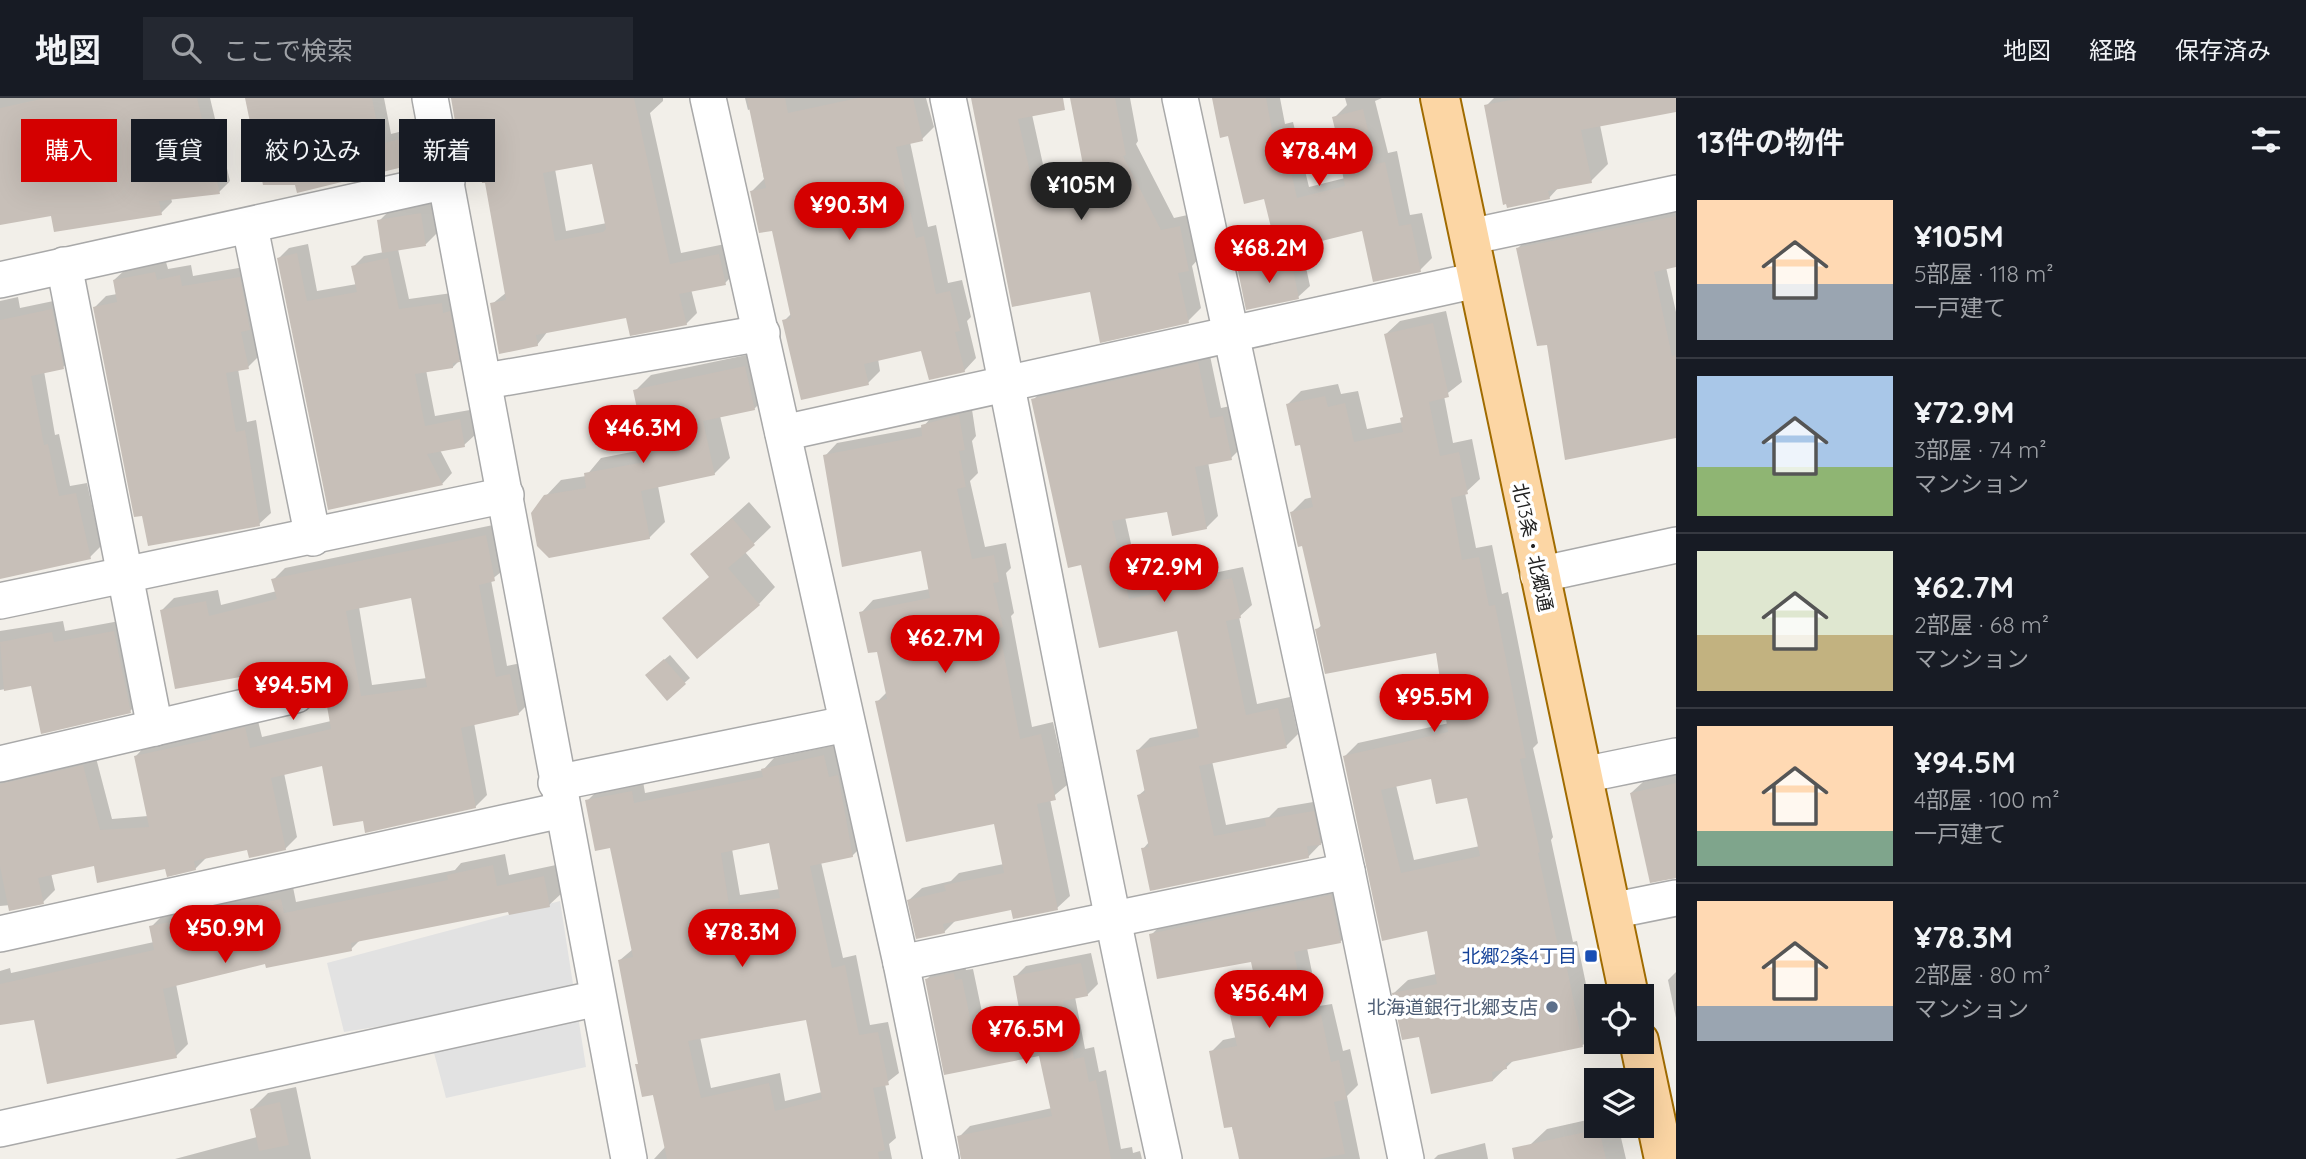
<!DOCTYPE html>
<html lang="ja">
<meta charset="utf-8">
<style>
body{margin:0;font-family:Quicksand,"Noto Sans JP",sans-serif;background:#242831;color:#f1f3f6;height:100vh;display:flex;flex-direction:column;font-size:26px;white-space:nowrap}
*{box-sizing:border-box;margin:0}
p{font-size:23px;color:#9ea1a6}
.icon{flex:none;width:38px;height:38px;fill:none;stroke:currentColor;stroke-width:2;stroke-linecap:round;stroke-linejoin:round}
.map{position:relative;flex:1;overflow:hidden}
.panel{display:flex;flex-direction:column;background:#171b24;width:630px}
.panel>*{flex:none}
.top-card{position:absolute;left:21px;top:21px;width:665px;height:63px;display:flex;gap:14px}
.buttons{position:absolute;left:1584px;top:886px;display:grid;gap:14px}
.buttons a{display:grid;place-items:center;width:70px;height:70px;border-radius:0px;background:#171b24;box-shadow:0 7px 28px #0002;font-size:35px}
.price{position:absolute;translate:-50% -60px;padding:0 16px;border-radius:24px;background:#d40000;color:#fff;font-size:23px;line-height:46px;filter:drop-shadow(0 2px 4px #0008)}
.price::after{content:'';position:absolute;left:50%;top:42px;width:21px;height:16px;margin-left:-10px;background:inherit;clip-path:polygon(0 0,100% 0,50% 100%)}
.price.current{background:#222;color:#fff}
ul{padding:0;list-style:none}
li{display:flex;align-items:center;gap:21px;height:175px;padding:0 21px}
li+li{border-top:2px solid #363941}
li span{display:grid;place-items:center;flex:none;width:196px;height:140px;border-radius:0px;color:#555}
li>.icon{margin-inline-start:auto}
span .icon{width:84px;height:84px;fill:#fffc;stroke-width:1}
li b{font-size:30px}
h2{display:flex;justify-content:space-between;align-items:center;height:84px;padding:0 21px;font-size:30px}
.tag{padding:0 24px;border-radius:0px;background:#171b24;box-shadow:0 7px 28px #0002;font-size:24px;line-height:63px}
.tag.current{background:#d40000;color:#fff}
header{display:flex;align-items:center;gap:42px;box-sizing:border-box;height:98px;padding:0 35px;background:#171b24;border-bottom:2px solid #363941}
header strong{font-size:33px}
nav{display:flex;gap:38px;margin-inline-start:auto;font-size:24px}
.search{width:490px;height:63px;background:#242831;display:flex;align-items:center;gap:18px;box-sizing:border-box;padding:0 24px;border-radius:0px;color:#9ea1a6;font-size:26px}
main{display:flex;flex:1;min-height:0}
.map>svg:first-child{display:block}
</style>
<header>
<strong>地図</strong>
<div class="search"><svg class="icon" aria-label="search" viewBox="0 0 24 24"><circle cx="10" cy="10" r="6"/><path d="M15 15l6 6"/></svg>ここで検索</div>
<nav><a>地図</a><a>経路</a><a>保存済み</a></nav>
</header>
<main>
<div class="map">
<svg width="1676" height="1061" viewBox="0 0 1676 1061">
<rect width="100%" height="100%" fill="#f2efe9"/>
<polygon fill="#e2e2e2" points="560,803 586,969 446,1000 425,921 344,934 327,865"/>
<g fill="#0003" fill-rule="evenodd">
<polygon points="0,0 210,0 230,83 219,94 171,100 172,104 161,115 52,116 0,125"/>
<polygon points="247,0 384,0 391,36 414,30 420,55 410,65 296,85"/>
<path d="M451 0H663V3L650 15 681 155 730 145 736 174 725 185 691 191 697 215 686 226 627 218 548 233 537 247 492 206 507 194 487 83 474 36ZM594 63 607 125 566 133 555 71Z"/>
<polygon points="745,0 926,0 934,29 922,41 910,44 928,129 936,127 948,185 962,182 971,219 967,223 976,260 964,273 923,251 878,261 880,273 868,285 784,223 792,215 773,131 752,93 764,81 751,11 748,12"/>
<polygon points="973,0 1037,0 1031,12 1044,71 1084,63 1071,0 1130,0 1138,43 1136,46 1174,120 1192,116 1201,158 1192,168 1201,210 1188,223 1091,192"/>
<polygon points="1214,0 1280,0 1285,26 1293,24 1309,89 1345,80 1346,71 1334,20 1347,7 1345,0 1382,0 1375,3 1388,55 1397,53 1410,117 1422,115 1432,160 1420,172 1364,131 1265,99 1229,36"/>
<polygon points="1494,0 1657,0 1600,27 1608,66 1591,83 1559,89 1549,100 1508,104 1486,8"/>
<polygon points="432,105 437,135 426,146 398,151 409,201 452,195 470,252 453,269 426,272 435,318 470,312 475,337 464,347 440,352 452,375 442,386 329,410 279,160 289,150 308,146 317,193 357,186 353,169 364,158 384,154 379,123 390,112"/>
<polygon points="1676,109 1676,167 1666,169 1676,214 1676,338 1567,360 1548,245 1518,150 1529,139"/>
<polygon points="1302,151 1310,188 1298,199 1240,173 1251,162"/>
<polygon points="166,164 168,171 191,167 193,178 250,168 259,258 248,269 238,271 247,324 256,322 271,415 259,426 95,209 106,198 117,196 114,182 126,171"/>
<polygon points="18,199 20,210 63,201 74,258 63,269 44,273 55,337 59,336 70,388 87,385 101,448 90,459 0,479 0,203"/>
<path d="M1446 213 1462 284 1444 298 1453 345 1472 341 1480 381 1465 395 1476 450 1492 447 1502 496 1508 494 1538 645 1533 650 1553 739 1551 742 1573 844 1577 843 1596 934 1583 947 1515 961 1493 982 1420 937 1394 895 1408 882 1436 876 1428 831 1383 841 1345 658 1358 645 1449 625 1438 553 1317 531 1322 527 1303 446 1292 414 1305 401 1313 399 1301 344 1288 306 1301 293 1338 286 1341 296 1358 293 1367 331 1403 324 1404 318 1386 236 1400 223ZM1432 679 1469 698 1480 748 1414 762 1396 687Z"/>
<polygon points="1209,253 1221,310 1235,307 1243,348 1231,360 1208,364 1218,418 1206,430 1168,412 1125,419 1141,490 1243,469 1252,507 1239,519 1257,606 1290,599 1298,636 1286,648 1212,663 1226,727 1269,719 1278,710 1325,702 1332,734 1308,759 1143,751 1149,744 1139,697 1146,691 1138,652 1150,640 1199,630 1178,531 1100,548 1083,465 1033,302 1045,290"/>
<polygon points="761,254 770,295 754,311 720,318 730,360 714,376 658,388 665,424 649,440 545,399 561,382 586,378 601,360 647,351 635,293 651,277"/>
<polygon points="971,305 976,338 972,343 978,375 970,383 985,449 1006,445 1011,470 1006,475 1014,515 1011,518 1032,629 1053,624 1067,687 1050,701 1070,798 1057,810 1012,810 956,822 944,834 909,802 922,790 951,783 959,775 1004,766 995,724 877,604 887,594 878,552 861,515 873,502 930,491 922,451 825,358 837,345 923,329 935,315"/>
<polygon points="749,404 771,429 745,454 775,489 759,506 711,478 692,456"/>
<path d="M498 426 506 470 491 482 507 568 521 565 530 604 518 616 474 625 487 697 475 709 364 721 324 666 284 675 297 739 285 751 249 750 207 759 195 771 95 766 51 775 55 792 43 804 0 808V672L95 656 112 721 148 718 136 658 147 646 257 619 262 639 331 623 322 572 300 567 162 512 174 500 218 492 221 507 277 493 273 482 285 470ZM412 498 427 580 372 587 359 509Z"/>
<polygon points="125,522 142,601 130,613 32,586 0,592 0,533 63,523 65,533"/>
<polygon points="670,557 690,580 667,600 652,572"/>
<path d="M835 647 863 747 852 758 821 764 843 860 856 857 870 927 888 924 899 975 885 986 896 1040 889 1046 892 1061H654L666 1048 620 862 633 851 611 748 587 703 598 692 643 683 645 695 763 672 774 660ZM770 743 780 791 740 797 732 751ZM807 920 822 994 785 1003 780 975 711 990 700 939Z"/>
<polygon points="1676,677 1676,780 1651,783 1631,695 1643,684"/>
<polygon points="505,756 509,777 556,767 562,795 549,807 510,812 361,841 351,851 266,864 176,886 188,946 176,958 35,920 0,926 0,873 10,870 11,875 154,844 151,829 163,817 293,789 296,804 455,772 461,765"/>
<polygon points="1343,786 1352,832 1340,844 1307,850 1319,908 1332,906 1343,953 1350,951 1358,987 1347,998 1360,1061 1241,1061 1211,954 1223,942 1237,939 1232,918 1244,906 1261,903 1253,862 1151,837 1163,825"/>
<polygon points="1091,855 1098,886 1087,897 1075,899 1085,951 1094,949 1099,974 1106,972 1121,1051 1132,1049 1133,1055 1140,1053 1142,1061 961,1061 959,1039 970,1028 1052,1010 1041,956 946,974 927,881 938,870 964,865 966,872 973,871 983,919 1021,912 1015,879 1026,868"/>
<polygon points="1676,874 1676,920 1668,882"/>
<polygon points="296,989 311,1061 175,1061 257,1039 252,1011 268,995"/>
<polygon points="1596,1020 1596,1027 1618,1027 1626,1061 1533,1061 1530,1047 1547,1031"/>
<polygon points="1485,1045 1488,1061 1434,1061 1438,1057"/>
</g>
<g fill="#c7bfb8" fill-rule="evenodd">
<polygon points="45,0 197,0 220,96 159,103 162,117 54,134 51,118 0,127 0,10"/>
<polygon points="245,0 372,0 381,46 404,40 411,67 297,95 295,87 263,87"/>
<path d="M451 0H634L670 166 719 156 726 187 679 196 687 227 630 238 626 220 536 237 538 248 499 256 490 205 506 202 485 85H482L473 38 458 41ZM592 66 606 131 603 134 555 143 543 75Z"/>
<polygon points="747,0 785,0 788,15 858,0 913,0 923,43 896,49 916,140 924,138 936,196 950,193 960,233 955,234 965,274 929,282 921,253 864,266 869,287 801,302 782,222 791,220 772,133 759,135 750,93 766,90"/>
<polygon points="971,0 1063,0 1065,12 1018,21 1032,83 1084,72 1070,0 1115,0 1126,57 1123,58 1161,132 1180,128 1189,173 1178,175 1189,225 1100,245 1090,194 1012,209"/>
<polygon points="1212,0 1266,0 1273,37 1282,35 1297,100 1345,88 1342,73 1345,72 1332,19 1363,11 1376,66 1385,64 1399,128 1411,126 1421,174 1373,184 1362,133 1277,154 1264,101 1244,106 1228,38 1220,40"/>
<polygon points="1521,0 1676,0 1676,14 1581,32 1592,85 1548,93 1550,101 1507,110 1506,106 1503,107 1484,7"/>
<polygon points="421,115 426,148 382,155 377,122"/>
<polygon points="1676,118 1676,169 1654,174 1672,258 1676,257 1676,340 1565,362 1547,247 1537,248 1516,150"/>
<polygon points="297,155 307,203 357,194 351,168 388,160 399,211 442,205 443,215 450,213 460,264 453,265 453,270 415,276 425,328 460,321 465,349 427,356 443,387 328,412 277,160"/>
<polygon points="1291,161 1299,201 1246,212 1238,173"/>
<polygon points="155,174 157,182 180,177 182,188 240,179 250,232 241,234 249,271 226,275 236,334 245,332 260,428 148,448 142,418 134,419 93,209 117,204 113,182"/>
<polygon points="52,211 64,271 31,278 44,347 48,346 59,398 76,395 91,461 0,481 0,222"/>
<path d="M1433 225 1449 299 1429 304 1440 358 1459 354 1468 396 1451 400 1462 462 1479 459 1489 508 1495 507 1526 660 1520 661 1540 754 1538 755 1560 857 1564 856 1583 949 1506 965 1507 971 1492 974 1493 983 1431 996 1419 939 1402 942 1392 895 1437 886 1427 833 1382 843 1343 658 1448 634 1436 555 1325 576 1315 531 1321 530 1302 448 1298 449 1290 414 1313 409 1300 347 1295 348 1286 306 1325 298 1328 309 1345 305 1354 344 1403 334 1400 320 1403 319 1384 236ZM1431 681 1436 706 1467 700 1480 758 1401 775 1381 692Z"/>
<polygon points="1198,264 1210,320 1223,318 1232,362 1195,369 1207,431 1172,438 1167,414 1112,423 1129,501 1232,480 1241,520 1226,523 1246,617 1278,610 1287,650 1199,668 1214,738 1266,728 1265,721 1314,713 1321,747 1307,748 1309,760 1150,793 1141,750 1149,749 1137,697 1145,695 1136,652 1199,639 1177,533 1099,550 1081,467 1068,470 1031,301"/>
<polygon points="745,268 755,312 703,323 715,377 641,393 650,441 549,460 537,448 531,415 544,397 586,390 584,375 645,364 642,353 646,353 633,292"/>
<polygon points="959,317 965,352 959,353 966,389 957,391 972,461 994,457 999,484 993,485 1003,529 999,530 1020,641 1041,636 1056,702 1037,706 1058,812 1013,821 1011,812 943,826 945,835 916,841 907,802 946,793 944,787 1004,775 994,726 906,744 875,603 887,601 877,554 868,555 859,514 930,500 921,453 842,469 823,357 922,338 921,327"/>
<polygon points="732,420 755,447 728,470 760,507 697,561 662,520 709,479 690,456"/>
<path d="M486 437 495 483 479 487 496 579 510 576 519 617 461 630 476 710 365 735 363 723 333 728 322 668 271 680 286 752 249 760 247 752 194 763 196 772 167 779 165 771 97 785 94 768 38 780 44 806 9 813 0 768V686L83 667 100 732 149 729 134 658 212 641 211 637 245 629 250 650 331 631 321 574 300 577 298 569 241 582 240 579 175 591 160 512 206 503 209 518 277 501 271 481ZM411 500 427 589 361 598 346 513Z"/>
<polygon points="114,533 131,615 41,636 31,588 4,593 0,544 52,534 54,544"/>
<polygon points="664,561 686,586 667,603 645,577"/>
<path d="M824 657 829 679 838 677 853 759 810 768 832 870 845 867 859 937 878 934 889 987 873 990 885 1052 878 1054 879 1061H667L653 997 642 999 635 966H638L618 862 633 859 610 750 595 753 585 702 632 693 634 705 763 679 761 671ZM769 745 780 800 729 807 721 755ZM806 922 822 1001 775 1013 769 985 701 1000 688 943Z"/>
<polygon points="1676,685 1676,780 1650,785 1630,695"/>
<polygon points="493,767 497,788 544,778 550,809 509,817 508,814 351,845 352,853 266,870 265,866 163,891 177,960 47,986 34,922 0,927 0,886 154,852 149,828 176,823 175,818 204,812 205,816 281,801 284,815 448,782 447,777"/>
<polygon points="1331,797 1341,845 1294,854 1307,919 1321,917 1331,964 1339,962 1347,1001 1334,1004 1345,1056 1318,1061 1239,1061 1232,1029 1224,1030 1209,953 1237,948 1230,917 1261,911 1251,864 1157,881 1149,836"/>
<polygon points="1081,865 1088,898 1063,903 1074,961 1084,959 1089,984 1096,982 1111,1061 961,1061 957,1038 1052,1018 1039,958 944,977 925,881 954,875 955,882 962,881 972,929 1021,921 1013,878"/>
<polygon points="280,1004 289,1047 259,1053 250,1011"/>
<polygon points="1599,1031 1606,1061 1514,1061 1512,1050"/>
</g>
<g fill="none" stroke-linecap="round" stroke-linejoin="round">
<defs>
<g id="minor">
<path d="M430 0C499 353 560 708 629 1061"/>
<polyline points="708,0 901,865 941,1061"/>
<path d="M948 0C1023 353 1086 709 1164 1061"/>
<polyline points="1180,0 1347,773 1406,1061"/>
<polyline points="250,129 313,440"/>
<polyline points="1469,139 1676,95"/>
<polyline points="64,167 155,630"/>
<polyline points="0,182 447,83"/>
<polyline points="486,283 762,235"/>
<polyline points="783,335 1477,182"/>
<polyline points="1538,477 1676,447"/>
<polyline points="0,503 506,397"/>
<polyline points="0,666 296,597"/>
<polyline points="1583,677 1676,658"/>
<polyline points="556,685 846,626"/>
<polyline points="1611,813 1676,800"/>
<polyline points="0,836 562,712"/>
<polyline points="901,865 1347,773"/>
<polyline points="0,1031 598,900"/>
</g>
<g id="major">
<polyline points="1440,0 1629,898"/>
<polyline points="1639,943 1664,1061"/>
</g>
</defs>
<use href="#minor" stroke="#a9a9a9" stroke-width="38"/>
<use href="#major" stroke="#a06b00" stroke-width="42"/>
<use href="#minor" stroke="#fff" stroke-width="35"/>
<use href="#major" stroke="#fcd6a4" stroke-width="38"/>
</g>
<rect fill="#1a4fb4" stroke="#fff" stroke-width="2.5" x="1584" y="851" width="14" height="14" rx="3.5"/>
<circle fill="#5c6f8a" stroke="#fff" stroke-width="2.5" cx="1552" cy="909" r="7"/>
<g text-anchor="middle" stroke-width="7" stroke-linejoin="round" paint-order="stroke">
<g font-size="19" fill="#222" stroke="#fff">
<text transform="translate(1533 449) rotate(78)" y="7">北13条・北郷通</text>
</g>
<g font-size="19" fill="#164399" stroke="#fff" text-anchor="end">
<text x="1577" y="865">北郷2条4丁目</text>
</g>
<g font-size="19" fill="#4e5e75" stroke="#fff" text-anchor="end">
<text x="1538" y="916">北海道銀行北郷支店</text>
</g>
</g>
</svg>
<div class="buttons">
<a><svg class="icon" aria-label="locate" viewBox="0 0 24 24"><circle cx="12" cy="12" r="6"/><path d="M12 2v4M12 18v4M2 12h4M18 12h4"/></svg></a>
<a><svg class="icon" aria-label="layers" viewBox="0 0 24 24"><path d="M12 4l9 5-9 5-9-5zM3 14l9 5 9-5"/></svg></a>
</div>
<b class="price" style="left:1319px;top:90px">¥78.4M</b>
<b class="price current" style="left:1081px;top:124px">¥105M</b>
<b class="price" style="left:849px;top:144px">¥90.3M</b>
<b class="price" style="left:1269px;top:187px">¥68.2M</b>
<b class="price" style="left:643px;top:367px">¥46.3M</b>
<b class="price" style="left:1164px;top:506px">¥72.9M</b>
<b class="price" style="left:945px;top:577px">¥62.7M</b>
<b class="price" style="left:293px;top:624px">¥94.5M</b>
<b class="price" style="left:1434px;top:636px">¥95.5M</b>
<b class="price" style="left:225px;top:867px">¥50.9M</b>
<b class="price" style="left:742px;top:871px">¥78.3M</b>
<b class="price" style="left:1269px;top:932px">¥56.4M</b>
<b class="price" style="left:1026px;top:968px">¥76.5M</b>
<div class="top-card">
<a class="tag current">購入</a>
<a class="tag">賃貸</a>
<a class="tag">絞り込み</a>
<a class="tag">新着</a>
</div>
</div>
<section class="panel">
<h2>13件の物件<svg class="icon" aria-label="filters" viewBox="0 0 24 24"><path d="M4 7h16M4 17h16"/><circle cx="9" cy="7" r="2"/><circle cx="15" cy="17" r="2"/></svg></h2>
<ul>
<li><span style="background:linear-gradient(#ffd9b3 60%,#9aa5b1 0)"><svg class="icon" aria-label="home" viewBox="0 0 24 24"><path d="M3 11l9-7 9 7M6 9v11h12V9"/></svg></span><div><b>¥105M</b><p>5部屋 · 118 m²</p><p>一戸建て</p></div></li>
<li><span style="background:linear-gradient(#a9c7e8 65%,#8fb573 0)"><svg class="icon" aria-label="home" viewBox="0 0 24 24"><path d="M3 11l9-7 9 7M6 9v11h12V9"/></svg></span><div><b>¥72.9M</b><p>3部屋 · 74 m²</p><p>マンション</p></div></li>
<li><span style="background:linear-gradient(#dfe7d0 60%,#c2b280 0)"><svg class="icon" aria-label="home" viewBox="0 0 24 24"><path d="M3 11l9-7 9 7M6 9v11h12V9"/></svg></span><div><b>¥62.7M</b><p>2部屋 · 68 m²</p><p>マンション</p></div></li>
<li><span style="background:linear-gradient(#ffd9b3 75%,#7fa58c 0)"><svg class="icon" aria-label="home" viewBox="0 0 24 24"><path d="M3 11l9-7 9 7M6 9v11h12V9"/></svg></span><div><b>¥94.5M</b><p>4部屋 · 100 m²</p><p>一戸建て</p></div></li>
<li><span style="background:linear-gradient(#ffd9b3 75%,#9aa5b1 0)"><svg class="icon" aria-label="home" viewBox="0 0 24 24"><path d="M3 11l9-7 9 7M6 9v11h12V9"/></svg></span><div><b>¥78.3M</b><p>2部屋 · 80 m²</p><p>マンション</p></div></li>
</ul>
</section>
</main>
